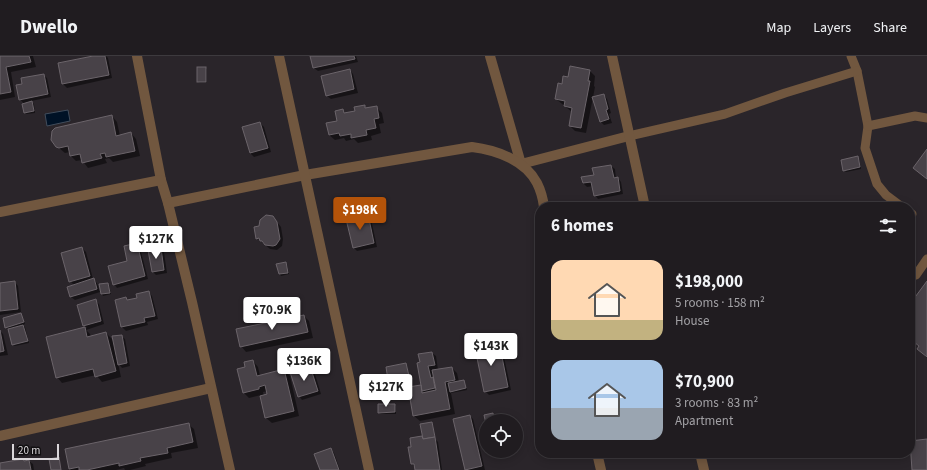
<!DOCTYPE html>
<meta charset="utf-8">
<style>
body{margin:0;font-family:"Source Sans 3",sans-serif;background:#2d292d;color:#f1f3f6;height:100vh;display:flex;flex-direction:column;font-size:15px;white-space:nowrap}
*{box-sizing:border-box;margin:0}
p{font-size:13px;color:#a2a1a5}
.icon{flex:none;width:22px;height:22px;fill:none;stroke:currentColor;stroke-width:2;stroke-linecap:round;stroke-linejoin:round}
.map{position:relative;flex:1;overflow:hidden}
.sheet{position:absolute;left:535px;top:146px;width:380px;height:256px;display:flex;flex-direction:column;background:#201c20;border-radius:16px;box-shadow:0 2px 10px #0003,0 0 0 1px #3d3a3e}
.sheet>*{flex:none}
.controls{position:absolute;left:479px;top:358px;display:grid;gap:8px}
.controls a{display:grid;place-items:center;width:44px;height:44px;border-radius:50%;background:#201c20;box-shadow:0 2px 10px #0003,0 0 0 1px #3d3a3e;font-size:20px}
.scale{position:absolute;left:12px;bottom:10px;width:47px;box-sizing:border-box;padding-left:4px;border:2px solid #dad7da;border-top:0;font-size:11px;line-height:14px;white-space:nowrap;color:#dad7da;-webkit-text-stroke:3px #110f11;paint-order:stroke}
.price{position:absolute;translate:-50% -34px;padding:0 9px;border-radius:4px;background:#fff;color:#222;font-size:13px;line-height:26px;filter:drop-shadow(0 1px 2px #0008)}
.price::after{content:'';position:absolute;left:50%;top:24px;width:12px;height:9px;margin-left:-6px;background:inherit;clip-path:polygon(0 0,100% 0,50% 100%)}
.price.on{background:#b45309;color:#fff}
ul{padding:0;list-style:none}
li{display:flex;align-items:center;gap:12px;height:100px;padding:0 16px}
li span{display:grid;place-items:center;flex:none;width:112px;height:80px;border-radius:12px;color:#555}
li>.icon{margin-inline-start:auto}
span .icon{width:48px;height:48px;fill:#fffc;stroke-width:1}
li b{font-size:17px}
h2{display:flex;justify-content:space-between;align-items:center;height:48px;padding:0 16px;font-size:17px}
header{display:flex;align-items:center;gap:24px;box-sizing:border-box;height:56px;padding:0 20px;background:#201c20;border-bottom:1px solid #3d3a3e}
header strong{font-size:19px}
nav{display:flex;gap:22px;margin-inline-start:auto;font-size:14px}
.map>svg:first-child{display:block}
</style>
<header>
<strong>Dwello</strong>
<nav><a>Map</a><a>Layers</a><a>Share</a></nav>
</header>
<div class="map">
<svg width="927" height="414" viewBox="0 0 927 414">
<rect width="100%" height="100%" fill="#2a252a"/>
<polygon fill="#001226" stroke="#414d5c" points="68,54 70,65 47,70 45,58"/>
<g fill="#0007" fill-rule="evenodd">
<polygon points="0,0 33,0 36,11 11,16 15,41 0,44"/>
<polygon points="98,0 106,0 108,2 112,22 67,32 63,28 59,8"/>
<polygon points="311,0 356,0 358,6 318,15 314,12"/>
<polygon points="571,11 590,15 595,20 594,30 595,31 586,77 575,75 570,70 572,56 556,43 562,29 569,22"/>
<polygon points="205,12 207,13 207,27 200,27 198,26"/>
<polygon points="350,14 353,18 358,37 331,43 327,40"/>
<polygon points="43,19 47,22 51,41 31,45 34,48 35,57 27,58 25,57 24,48 20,43"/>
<polygon points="604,39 607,43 611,57 609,58 612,67 604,69 601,66"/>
<polygon points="364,50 367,53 376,51 382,57 384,67 379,68 381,77 371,80 372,84 358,87 354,83 346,85 344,82 335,84 329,79 338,66 343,54 346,58 356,55"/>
<polygon points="112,60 117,66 120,80 131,77 136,83 140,100 113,106 109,102 105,103 107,107 88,112 82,104 76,105 71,100 70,96 65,97 53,87"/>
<polygon points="260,67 264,71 271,96 254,101 250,97"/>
<polygon points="857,101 859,103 861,113 846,116 844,114"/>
<polygon points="611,110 615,113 616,123 618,122 621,126 623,138 598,143 595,139 593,130 587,131 583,127 583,122 595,119"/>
<polygon points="367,159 371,163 377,191 357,195 354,192"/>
<polygon points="273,161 281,171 283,183 282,190 277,194 270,193 257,182 260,171"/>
<polygon points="136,188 140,192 148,223 117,232 114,228 128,205"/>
<polygon points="82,192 86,196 93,223 97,227 100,236 75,244 71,241 74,229 70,225"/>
<polygon points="161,193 164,196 167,217 156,219 152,215"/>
<polygon points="286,207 287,208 289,218 281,220 280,218 278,208"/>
<polygon points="15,226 18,230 21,256 0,259 0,228"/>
<polygon points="927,227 927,302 918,293 920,291 910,284 910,250"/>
<polygon points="108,228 109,229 111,238 103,240 102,238 100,229"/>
<polygon points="149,236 152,240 158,263 147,266 148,269 126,275 122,271 116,244 126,242 129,245 138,243"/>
<polygon points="95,245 99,248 104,268 86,274 90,278 91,281 106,277 114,285 121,280 125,283 130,310 122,312 118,307 121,321 102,326 96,319 62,327 57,321 47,281 87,272 84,269"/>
<polygon points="21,258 25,268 22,269 25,271 29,287 15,290 13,289 9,273 6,271"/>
<polygon points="304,260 309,265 313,282 246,296 241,290"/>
<polygon points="0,275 3,278 8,299 0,300"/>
<polygon points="493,285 496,289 498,298 500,297 504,301 511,334 489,339 485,335 481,302"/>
<polygon points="432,297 436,300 438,314 452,312 457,317 459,326 464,325 465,327 467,334 451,337 455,358 420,365 414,360 420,330 422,332 418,308"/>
<path d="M253 305 258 311 260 320 284 314 290 320 299 360 272 367 266 362 261 339 249 342 244 337 246 311ZM268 335 269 339 264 340 263 336Z"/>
<polygon points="406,308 407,310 410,322 391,326 389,324 387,312"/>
<polygon points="310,311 314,315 321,338 302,344 299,340"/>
<polygon points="394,349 396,350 396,358 381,358 379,357"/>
<polygon points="470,360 473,363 485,414 466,414"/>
<polygon points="432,367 433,369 436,384 438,386 442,414 416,414 416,412 412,408 412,391 411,383 423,381"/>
<polygon points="188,368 194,373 198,392 171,397 172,402 145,408 146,410 130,414 125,414 124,412 116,414 71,414 70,413"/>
<polygon points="331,393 334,397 340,414 321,414"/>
<polygon points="854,397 881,397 857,400"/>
<polygon points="23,404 25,405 29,405 33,408 34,414 0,414 0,408"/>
</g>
<g fill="#484248" stroke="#6b646a">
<polygon points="0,0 29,0 31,6 6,11 11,36 0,38"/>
<polygon points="93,0 105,0 109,19 62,28 58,7"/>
<polygon points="310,0 354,0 355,3 313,12"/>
<polygon points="570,10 590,14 588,25 590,25 581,72 569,70 572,52 564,50 565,45 555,43 558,27 562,28 563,20 568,21"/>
<rect x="197" y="11" width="9" height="15"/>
<polygon points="350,13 354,33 326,40 321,20"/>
<polygon points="44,18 48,38 19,44 16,29 22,28 21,22"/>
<polygon points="604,38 608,53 606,54 609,63 600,66 592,41"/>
<polygon points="32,45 34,55 24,57 22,48"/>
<polygon points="365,49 365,52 377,50 379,62 374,63 376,72 366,74 367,79 351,82 351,78 340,80 339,77 329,79 326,67 337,65 335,55 343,53 344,57 355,55 354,51"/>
<polygon points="112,59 116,80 131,76 135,95 106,101 105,97 100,98 102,102 82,107 80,98 70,100 68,90 59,92 56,91 51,84 52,75 55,72"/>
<polygon points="260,66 268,92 250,97 242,71"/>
<polygon points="927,93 927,123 913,112"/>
<polygon points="858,100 860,111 843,115 841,104"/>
<polygon points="611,109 614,122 618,121 620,135 594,140 591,126 583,127 581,121 594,119 592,112"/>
<polygon points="368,158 374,187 353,192 346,163"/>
<polygon points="266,159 273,160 277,166 280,183 276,189 273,190 265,189 262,185 260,185 259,182 256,183 254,171 259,170 260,164"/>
<polygon points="137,187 145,220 113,229 108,210 127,205 124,190"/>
<polygon points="82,191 90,220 69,226 61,197"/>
<polygon points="161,192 164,214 152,216 148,194"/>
<polygon points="286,206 288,217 279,218 276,208"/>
<polygon points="94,222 97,233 70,241 67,231"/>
<polygon points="15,225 18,253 0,255 0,227"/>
<polygon points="927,225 927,301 917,293 919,290 910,283 910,248"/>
<polygon points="108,227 110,237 101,238 99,228"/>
<polygon points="149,235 155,260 144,262 145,266 121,271 115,244 126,241 127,244 137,242 136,238"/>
<polygon points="96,243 101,265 83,270 77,249"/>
<polygon points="21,257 24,266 5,272 3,262"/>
<polygon points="304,259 308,276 240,291 236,273"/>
<polygon points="23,269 28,285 12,289 8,273"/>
<polygon points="85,271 87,281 106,276 116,315 95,321 93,313 56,322 46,281"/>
<polygon points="0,274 4,295 0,296"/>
<polygon points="122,279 127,307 118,309 112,280"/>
<polygon points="493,284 496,297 501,296 508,331 484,336 477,302 480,301 477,288"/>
<polygon points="432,296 435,309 428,310 431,322 433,321 435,332 422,335 417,307 420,306 418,298"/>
<polygon points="253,304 257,320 284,313 294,355 265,362 260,340 267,338 265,329 259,331 259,333 243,337 237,313 245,311 244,306"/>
<polygon points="406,307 409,320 388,324 386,311"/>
<polygon points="310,310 318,335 298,341 290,316"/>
<polygon points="452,311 455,324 445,326 450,353 413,360 408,331 421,329 422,337 436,334 432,314"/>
<polygon points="464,324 466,332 450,336 448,327"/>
<polygon points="378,348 395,348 395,356 378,357"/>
<polygon points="493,357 494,365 486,365 486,368 484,359"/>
<polygon points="470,359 482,410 465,414 453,363"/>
<polygon points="432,366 435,381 423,383 420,368"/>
<polygon points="189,367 193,386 167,392 168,397 140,402 141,405 119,410 119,407 87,414 79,414 79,411 69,413 65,393"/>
<polygon points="422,380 423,383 435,381 440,414 415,414 414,408 411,408 408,391 411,391 410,382"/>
<polygon points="927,383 927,414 912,414 910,385"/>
<polygon points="331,392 339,414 320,414 314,398"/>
<polygon points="59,401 61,414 51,414 49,403"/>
<polygon points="23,403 24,405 29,404 31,414 0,414 0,407"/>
</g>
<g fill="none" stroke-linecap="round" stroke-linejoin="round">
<g stroke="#71573f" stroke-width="9">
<polyline points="851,0 857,15 868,70 865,92 877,128 886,139 902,151"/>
<polyline points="868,70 915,60 927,62"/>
<polyline points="629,80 725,58 785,37 857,15"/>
<polyline points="910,157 912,158"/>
<polyline points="916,219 927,203"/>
</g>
<g stroke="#71573f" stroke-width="10">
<polyline points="137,0 161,124 168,147 192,246 230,414"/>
<polyline points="490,0 521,108 629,80"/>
<polyline points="612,0 645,151"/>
<path d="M168 147 305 119 472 91C496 94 525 104 537 127 541 135 543 143 544 151"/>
<polyline points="0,156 161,124"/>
<polyline points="0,380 211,332"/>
<polyline points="597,397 601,414"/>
<polyline points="700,397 704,414"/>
</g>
<polyline stroke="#71573f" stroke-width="10" points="279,0 369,414"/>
</g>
</svg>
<div class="controls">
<a><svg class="icon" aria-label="locate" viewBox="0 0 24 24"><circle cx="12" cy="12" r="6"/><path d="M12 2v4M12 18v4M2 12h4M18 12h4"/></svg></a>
</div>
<div class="scale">20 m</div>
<b class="price on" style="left:360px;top:175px">$198K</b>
<b class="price" style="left:156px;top:204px">$127K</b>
<b class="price" style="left:272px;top:275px">$70.9K</b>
<b class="price" style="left:491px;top:311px">$143K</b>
<b class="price" style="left:304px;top:326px">$136K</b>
<b class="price" style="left:386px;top:352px">$127K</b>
<section class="sheet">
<h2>6 homes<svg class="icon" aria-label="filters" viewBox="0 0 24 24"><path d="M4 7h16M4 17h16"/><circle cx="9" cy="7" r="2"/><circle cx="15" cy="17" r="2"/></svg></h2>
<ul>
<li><span style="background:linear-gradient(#ffd9b3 75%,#c2b280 0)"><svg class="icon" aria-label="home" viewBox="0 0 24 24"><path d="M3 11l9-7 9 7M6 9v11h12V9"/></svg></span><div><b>$198,000</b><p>5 rooms · 158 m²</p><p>House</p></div></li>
<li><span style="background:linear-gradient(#a9c7e8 60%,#9aa5b1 0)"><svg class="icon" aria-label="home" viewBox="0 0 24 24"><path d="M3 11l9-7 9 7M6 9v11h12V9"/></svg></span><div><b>$70,900</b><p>3 rooms · 83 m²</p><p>Apartment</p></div></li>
</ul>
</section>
</div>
